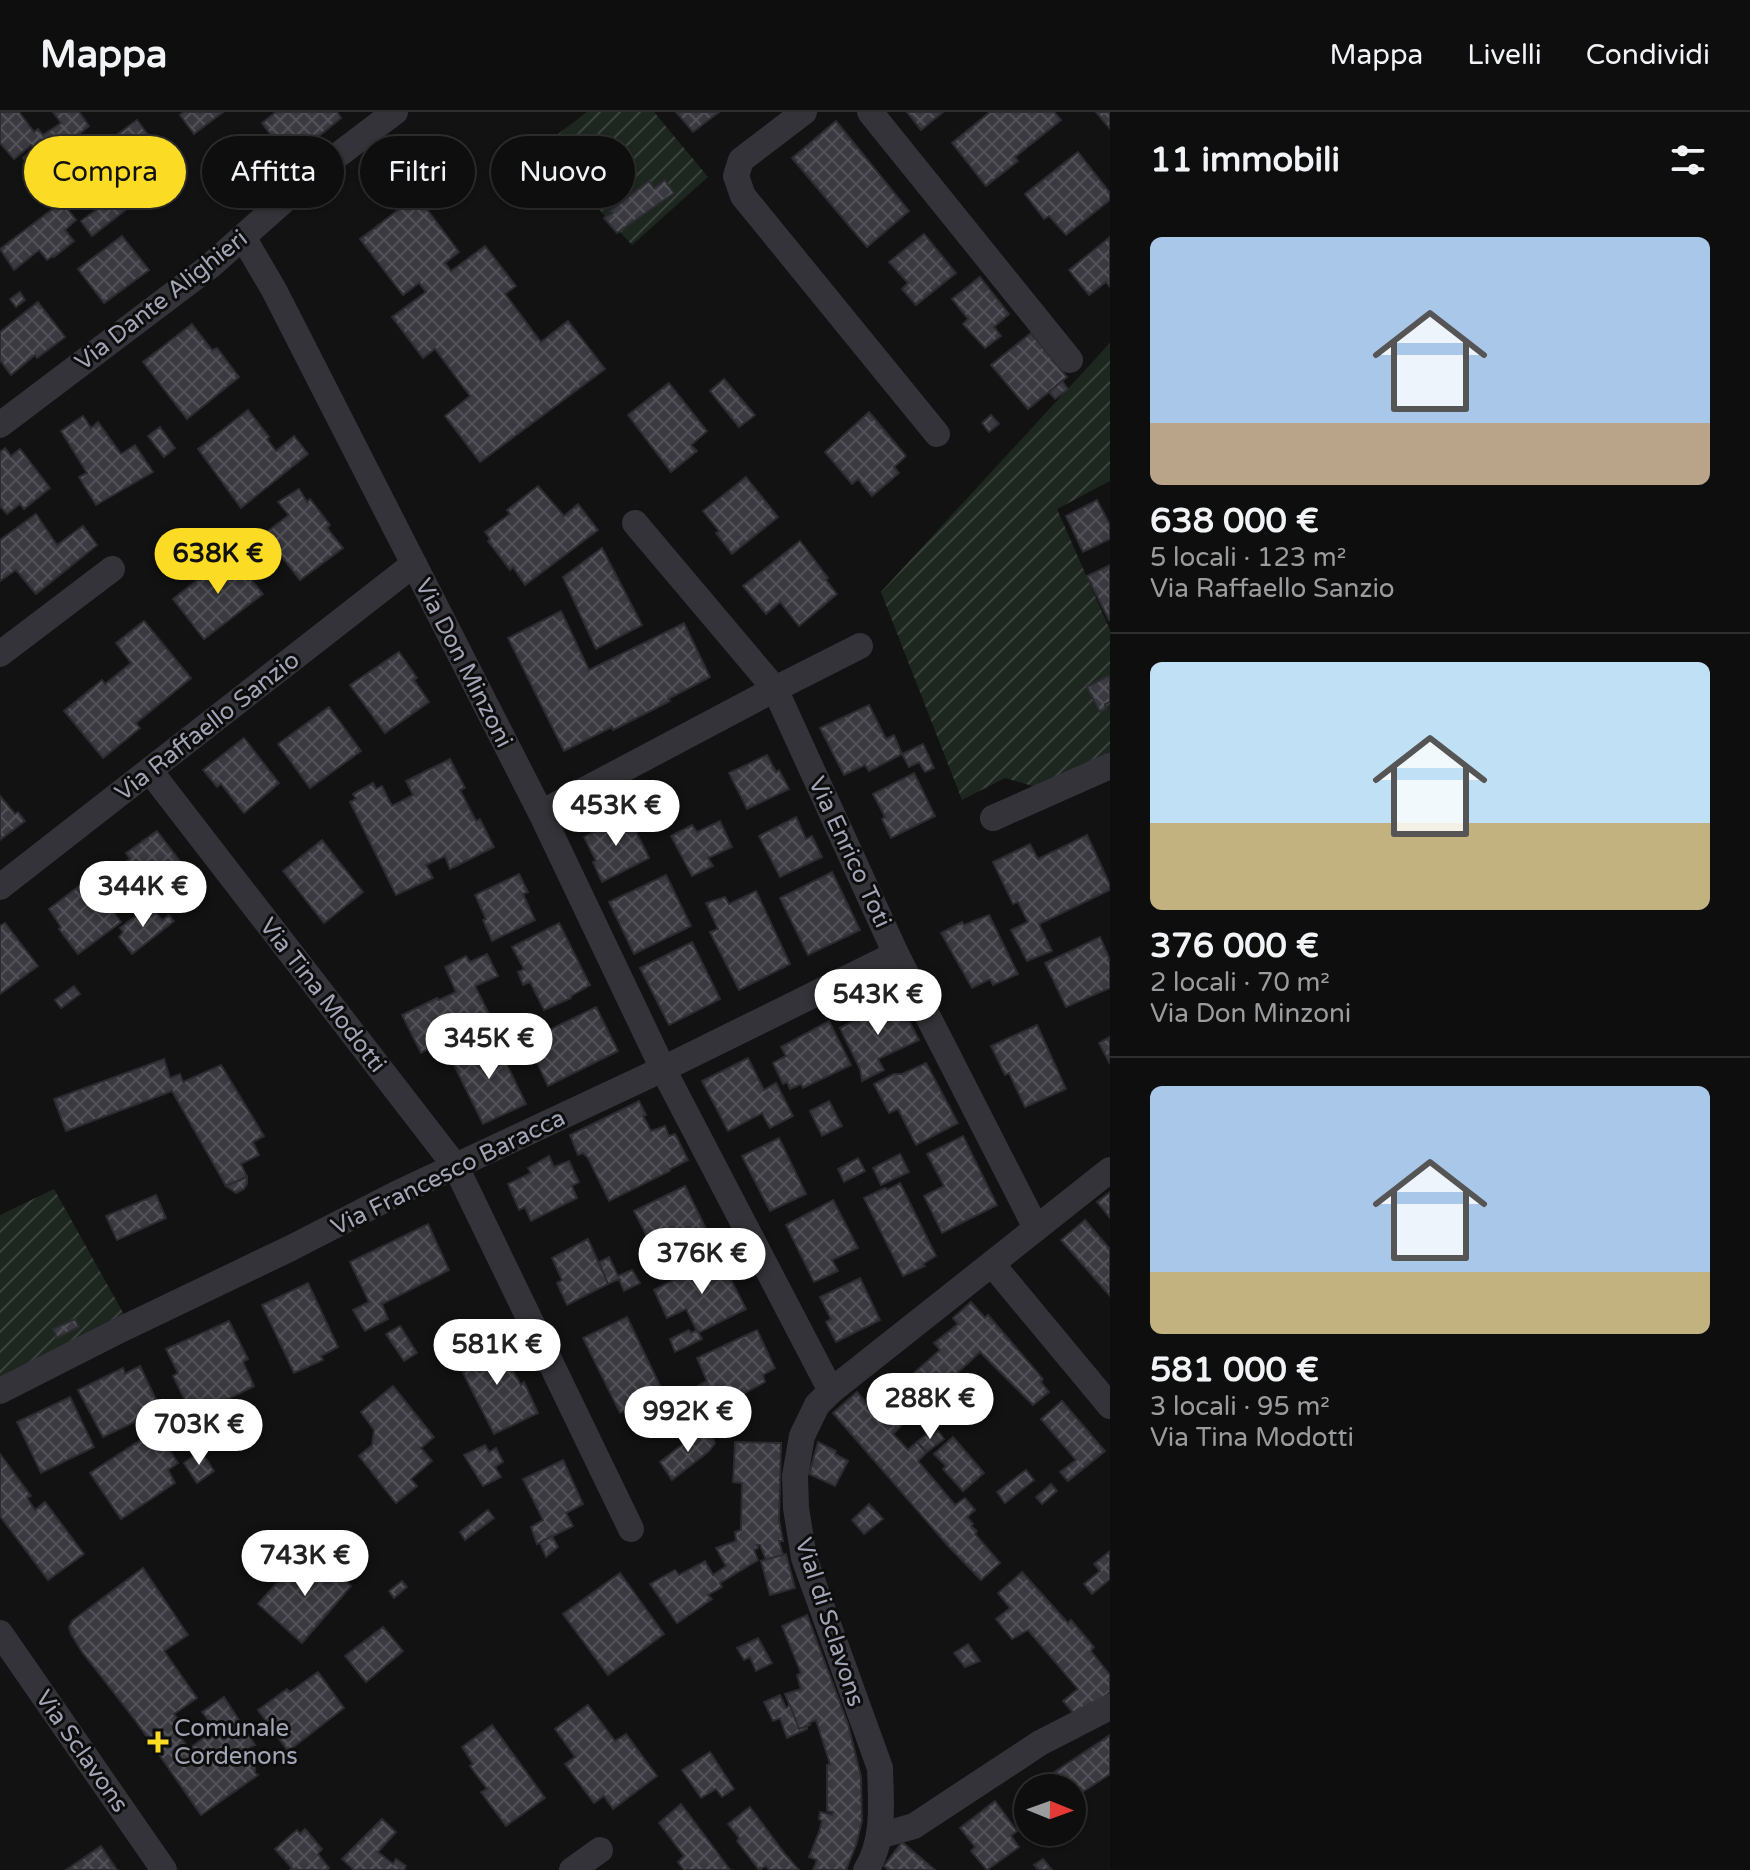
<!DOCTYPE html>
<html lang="it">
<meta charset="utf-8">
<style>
body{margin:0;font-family:"Varela Round",sans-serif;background:#171717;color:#f1f3f6;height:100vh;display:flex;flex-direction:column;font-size:30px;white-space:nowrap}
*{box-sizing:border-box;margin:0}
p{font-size:26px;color:#9b9c9e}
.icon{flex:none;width:44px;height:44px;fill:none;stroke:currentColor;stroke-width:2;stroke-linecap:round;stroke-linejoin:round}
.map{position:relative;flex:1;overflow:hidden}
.details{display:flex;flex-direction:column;background:#0e0e0e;width:640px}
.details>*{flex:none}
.hud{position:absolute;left:24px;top:24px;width:760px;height:72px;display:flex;gap:16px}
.needle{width:52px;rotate:91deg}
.tools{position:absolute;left:1014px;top:1662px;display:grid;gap:16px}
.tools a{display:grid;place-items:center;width:72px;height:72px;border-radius:50%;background:#0e0e0e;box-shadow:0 2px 6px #0004,0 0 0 2px #2e2e2e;font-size:40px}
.price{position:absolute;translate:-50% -68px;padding:0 18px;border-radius:28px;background:#fff;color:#222;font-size:26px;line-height:52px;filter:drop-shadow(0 2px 4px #0008)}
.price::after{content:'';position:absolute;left:50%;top:48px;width:24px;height:18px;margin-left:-12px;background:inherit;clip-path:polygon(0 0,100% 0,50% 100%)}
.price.selected{background:#fbdb23;color:#111}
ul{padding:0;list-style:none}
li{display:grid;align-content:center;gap:16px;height:424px;padding:0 40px}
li+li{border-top:2px solid #2e2e2e}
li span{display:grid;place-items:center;height:248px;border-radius:12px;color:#555}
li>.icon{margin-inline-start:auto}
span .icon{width:144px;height:144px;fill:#fffc;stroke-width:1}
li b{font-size:34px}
h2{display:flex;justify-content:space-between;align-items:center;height:96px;padding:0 40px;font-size:34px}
.chip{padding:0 28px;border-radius:36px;background:#0e0e0e;box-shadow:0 2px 6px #0004,0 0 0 2px #2e2e2e;font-size:28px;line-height:72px}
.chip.selected{background:#fbdb23;color:#111}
header{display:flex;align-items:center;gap:48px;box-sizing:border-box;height:112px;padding:0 40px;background:#0e0e0e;border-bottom:2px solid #2e2e2e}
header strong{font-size:38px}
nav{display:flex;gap:44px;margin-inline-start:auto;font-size:28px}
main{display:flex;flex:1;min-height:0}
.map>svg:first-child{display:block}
</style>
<header>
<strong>Mappa</strong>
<nav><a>Mappa</a><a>Livelli</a><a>Condividi</a></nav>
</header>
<main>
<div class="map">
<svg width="1110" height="1758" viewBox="0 0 1110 1758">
<defs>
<pattern id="garden-furrows" width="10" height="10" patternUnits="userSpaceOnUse" patternTransform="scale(2)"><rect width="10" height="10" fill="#1e2620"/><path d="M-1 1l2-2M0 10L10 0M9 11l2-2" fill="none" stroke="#3c423e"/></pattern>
<pattern id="building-cross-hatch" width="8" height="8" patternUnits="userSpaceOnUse" patternTransform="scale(2)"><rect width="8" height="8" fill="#39393f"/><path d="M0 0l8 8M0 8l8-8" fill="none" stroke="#525358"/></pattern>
</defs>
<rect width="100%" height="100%" fill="#121213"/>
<g fill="url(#garden-furrows)">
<polygon points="587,0 654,0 708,65 632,133 541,35"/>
<polygon points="1110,231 1110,369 1057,397 1110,518 1110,647 1047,678 1005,666 962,688 881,480"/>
<polygon points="54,1077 126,1206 0,1275 0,1103"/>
</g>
<g fill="url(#building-cross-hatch)" stroke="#2c2c30" stroke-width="2">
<polygon points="0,0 19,0 34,20 38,17 43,23 61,11 53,0 79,0 89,14 78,23 91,40 71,53 58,38 54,40 57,43 34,60 23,46 35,36 31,33 14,47 0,31"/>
<polygon points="184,0 223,0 194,22 180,3"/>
<polygon points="276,0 337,0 341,6 304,36 300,31 285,42 262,11"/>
<polygon points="676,0 719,0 693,20"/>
<polygon points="907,0 943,0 921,18"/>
<polygon points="990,0 1054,0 1061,8 1015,45 1018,49 986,74 952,31"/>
<polygon points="1096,0 1110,0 1110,17"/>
<polygon points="137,8 166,47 160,51 168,65 92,124 81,109 102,94 106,89 105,86 117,76 119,79 138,65 110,28"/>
<polygon points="836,9 909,99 867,135 792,46"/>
<polygon points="509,35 521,49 511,58 498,43"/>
<polygon points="1078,40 1110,81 1110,88 1066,123 1049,104 1044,107 1025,82"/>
<polygon points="665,68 674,81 617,121 604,106 613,101 610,99 649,69 654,76"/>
<polygon points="417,84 459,140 445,151 451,159 485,134 516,174 505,182 541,230 568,209 605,257 480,350 445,304 470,284 435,237 423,246 392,205 426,180 419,171 403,183 360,127"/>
<polygon points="62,90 76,108 65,118 74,129 54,145 53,144 47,148 39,138 14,158 0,137"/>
<polygon points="924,122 956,161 916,193 902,177 908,171 889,150"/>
<polygon points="122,124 149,158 104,191 78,157"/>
<polygon points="1110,125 1110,175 1106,170 1089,183 1069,158"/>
<polygon points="980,165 1009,202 994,215 1001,224 985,236 963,212 968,207 952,187"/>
<polygon points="20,180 25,188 16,195 10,187"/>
<polygon points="38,190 65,225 37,246 35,243 11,263 0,248 0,220"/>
<polygon points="192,212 212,238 217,236 239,265 187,307 143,250"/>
<polygon points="1031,221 1067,265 1028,297 991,253"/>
<polygon points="724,267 755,303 739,315 710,279"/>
<polygon points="1062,269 1068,277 1055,287 1049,280"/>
<polygon points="669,271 707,319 691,333 697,339 671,360 628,303"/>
<polygon points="248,298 269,325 267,327 276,339 294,324 308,342 241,396 198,337"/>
<polygon points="869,300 906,344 894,355 899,361 872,384 858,367 852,372 825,340"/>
<polygon points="991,303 999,312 989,320 982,311"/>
<polygon points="83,304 91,316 98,310 121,342 135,333 153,360 96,393 79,365 87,361 61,319"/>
<polygon points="160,315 175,336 164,345 148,324"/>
<polygon points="5,336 11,344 20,337 50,376 24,397 20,392 7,402 0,394 0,340"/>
<polygon points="746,365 778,405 732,442 716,421 719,419 703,399"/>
<polygon points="538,374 564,404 578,392 598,418 525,473 513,455 510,458 488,429 490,427 485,420 510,402 507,398"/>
<polygon points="299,377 307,390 310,387 330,413 327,416 343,436 300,468 264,422 289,403 278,390"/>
<polygon points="1097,388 1110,413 1110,427 1083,440 1066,404"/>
<polygon points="36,402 57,433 83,414 97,433 36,482 16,458 0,469 0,428"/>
<polygon points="800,429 828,466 826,468 837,482 799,514 780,490 766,502 743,474"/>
<polygon points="602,436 642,513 596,537 563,465"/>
<polygon points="231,442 263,482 204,527 173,487"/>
<polygon points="1110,453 1110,508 1109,508 1087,464"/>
<polygon points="561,499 589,558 684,511 710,565 668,587 670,589 613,618 612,615 564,639 508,526"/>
<polygon points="144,509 191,566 136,611 140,616 103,646 64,599 102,568 105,572 131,551 116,531"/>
<polygon points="399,540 417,566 414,568 429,590 385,621 350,573"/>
<polygon points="1108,564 1110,567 1110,590 1105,592 1106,597 1100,600 1087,575"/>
<polygon points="869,593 886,627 894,623 902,642 869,659 865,653 844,663 820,616"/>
<polygon points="329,595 361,639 310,676 278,632"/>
<polygon points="244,626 279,671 244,701 221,672 217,675 203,658"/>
<polygon points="923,632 934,656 925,660 919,650 909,655 902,642"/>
<polygon points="767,643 776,660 779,658 789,677 747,697 729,661"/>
<polygon points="450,647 465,676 460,678 476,709 480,707 494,735 450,757 445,744 426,753 433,766 396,783 350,690 356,687 353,682 373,671 376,677 382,674 392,694 413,683 406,669"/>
<polygon points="914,661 935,704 891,726 882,707 885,705 873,682"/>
<polygon points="0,684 15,702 18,700 25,709 0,728"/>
<polygon points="628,703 649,746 602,770 593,750 596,749 584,725"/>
<polygon points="796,705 806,727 812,724 822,745 780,765 759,724"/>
<polygon points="720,709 732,735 708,746 713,754 692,764 671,724 692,713 697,720"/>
<polygon points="157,719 182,752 180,754 185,760 162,778 155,773 147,779 124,751 130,747 126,741"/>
<polygon points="1087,723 1110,773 1110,778 1039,812 1052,839 1027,849 1011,818 1028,810 1018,790 1013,792 993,750 1030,732 1038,747"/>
<polygon points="322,728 363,780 324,811 283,759"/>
<polygon points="832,760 860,818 808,843 780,786"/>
<polygon points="519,762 528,780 523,782 535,808 492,829 483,808 486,807 475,783"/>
<polygon points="666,763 691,814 634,842 609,790"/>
<polygon points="87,768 96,780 97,779 121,810 78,842 59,817 61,815 49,797"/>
<polygon points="756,779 790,852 739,878 710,820 718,817 706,791 725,785 729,792"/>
<polygon points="145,787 150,793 137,803 132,797"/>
<polygon points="150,793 162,808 169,803 174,809 132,842 119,825 123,820 120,816"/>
<polygon points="989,803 1018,862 993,873 990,867 972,876 941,821 962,810 964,813"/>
<polygon points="5,811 38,854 0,882 0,814"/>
<polygon points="559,811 590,873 571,884 571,886 544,898 530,870 523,873 518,860 524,857 512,835"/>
<polygon points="1100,825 1110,848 1110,876 1066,895 1045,851"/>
<polygon points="692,830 720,887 669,913 640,856"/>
<polygon points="487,842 498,864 475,874 495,914 467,927 464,919 421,941 402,903 437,886 439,888 456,880 445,855 466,844 470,850"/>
<polygon points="74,874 80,882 61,896 55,888"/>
<polygon points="897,886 919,928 878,947 884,958 862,969 860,957 840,916"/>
<polygon points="596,895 618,939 548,974 527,929"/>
<polygon points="517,905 520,912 502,919 500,912"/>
<polygon points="829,909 851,953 803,976 801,972 790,977 787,970 783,972 773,951 786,944 781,935"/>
<polygon points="1037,913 1066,977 1025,995 1009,961 1005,963 991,934"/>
<polygon points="1110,925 1110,952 1099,931"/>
<polygon points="494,926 526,992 483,1012 451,947"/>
<polygon points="748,946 764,978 776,971 793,1004 770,1016 762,1001 728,1019 702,969"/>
<polygon points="164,947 170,966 180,962 183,970 221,953 264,1024 253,1030 259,1043 241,1052 247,1065 226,1074 172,979 66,1019 54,987"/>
<polygon points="926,951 958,1011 916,1033 898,997 889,1001 874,972 894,962 902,962"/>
<polygon points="639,989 646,1003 643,1004 651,1019 665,1014 669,1024 675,1022 688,1048 670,1057 670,1059 609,1089 588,1046 583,1041 578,1043 570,1023"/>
<polygon points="829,989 842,1014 822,1024 810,999"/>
<polygon points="963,1024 997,1093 942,1121 924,1084 944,1074 927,1042"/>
<polygon points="779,1026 806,1082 770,1099 742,1044"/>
<polygon points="900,1042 909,1060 881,1073 873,1056"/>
<polygon points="549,1044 554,1055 569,1049 579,1070 572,1074 577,1086 531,1109 525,1095 519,1098 508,1072 531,1061 528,1056"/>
<polygon points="858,1046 865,1059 844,1070 838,1057"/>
<polygon points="247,1065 247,1072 244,1077 236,1081 226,1074"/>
<polygon points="900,1071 936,1144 923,1152 925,1154 903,1164 864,1086 885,1076 887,1078"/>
<polygon points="685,1074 712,1129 662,1154 634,1099"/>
<polygon points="1110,1080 1110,1106 1097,1090"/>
<polygon points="156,1083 166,1106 117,1128 106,1104"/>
<polygon points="833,1088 858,1136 832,1148 838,1159 814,1170 786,1113"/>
<polygon points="1085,1108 1110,1137 1110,1184 1061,1128"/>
<polygon points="428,1112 449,1158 382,1192 388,1207 365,1219 353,1198 369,1190 350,1150"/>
<polygon points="588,1127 608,1172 567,1193 557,1171 562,1168 552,1146"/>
<polygon points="609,1145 618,1164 632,1158 640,1171 624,1179 619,1167 608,1172 599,1150"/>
<polygon points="716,1146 719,1151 722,1150 746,1197 698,1221 686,1197 667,1206 654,1178"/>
<polygon points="860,1166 880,1208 836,1230 826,1210 831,1207 820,1185"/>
<polygon points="308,1171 338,1235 321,1244 323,1248 294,1261 262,1193"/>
<polygon points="971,1190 985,1206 988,1203 1043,1267 1041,1270 1049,1280 1033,1293 980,1240 954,1264 963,1276 939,1294 914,1261 940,1238 934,1231 958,1212 953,1206"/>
<polygon points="627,1205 663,1280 620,1301 583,1226"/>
<polygon points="75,1207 79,1215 57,1226 53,1217"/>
<polygon points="229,1209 248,1247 243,1250 254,1274 193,1305 173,1264 178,1261 166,1237"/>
<polygon points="400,1214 417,1241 404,1249 386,1222"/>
<polygon points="689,1218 691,1221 697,1218 702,1227 675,1240 670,1227"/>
<polygon points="757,1218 775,1256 763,1263 765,1270 705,1302 694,1276 707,1269 697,1246"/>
<polygon points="490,1232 501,1232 508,1238 512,1248 508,1250 521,1273 524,1270 538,1301 494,1322 457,1249"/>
<polygon points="140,1254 158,1292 144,1299 147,1304 103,1325 78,1278 123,1256 125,1262"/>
<polygon points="393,1274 434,1325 421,1336 432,1349 411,1367 417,1374 396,1391 359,1344 372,1333 374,1318 361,1300"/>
<polygon points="857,1280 877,1304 887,1296 902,1313 893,1322 908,1338 917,1330 926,1341 918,1349 955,1393 965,1386 975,1398 967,1405 973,1412 971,1414 977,1419 975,1422 1000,1451 981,1468 949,1435 833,1301"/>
<polygon points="70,1285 94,1335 41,1361 17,1310"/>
<polygon points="1062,1289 1105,1339 1068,1369 1060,1360 1076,1348 1041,1307"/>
<polygon points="709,1317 715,1331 709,1339 672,1368 660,1350 688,1328"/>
<polygon points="156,1318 178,1351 168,1358 175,1371 121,1407 90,1361"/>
<polygon points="930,1319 933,1323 938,1319 944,1327 927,1340 917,1330"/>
<polygon points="953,1325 984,1361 963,1379 943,1357 946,1354 934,1342"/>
<polygon points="735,1330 781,1331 779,1408 783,1429 779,1429 783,1443 766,1448 760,1433 757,1433 758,1436 754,1438 758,1448 720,1471 722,1475 708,1483 712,1487 677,1511 650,1472 675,1458 679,1463 705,1449 713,1463 726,1454 716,1436 736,1429 735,1420 741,1418 742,1371 733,1370"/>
<polygon points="818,1330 836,1339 835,1342 848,1349 835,1374 809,1362"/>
<polygon points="485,1333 489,1340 496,1336 503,1350 495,1355 501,1365 483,1374 464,1343"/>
<polygon points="201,1339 214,1359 197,1371 184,1351"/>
<polygon points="0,1342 31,1384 27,1386 35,1398 45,1390 84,1442 48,1468 0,1404"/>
<polygon points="563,1348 583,1392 566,1401 573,1414 537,1432 531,1415 543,1408 523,1367"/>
<polygon points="1026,1358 1034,1368 1005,1391 997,1380"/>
<polygon points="1051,1372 1057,1379 1042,1392 1036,1385"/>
<polygon points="869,1392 883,1407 864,1422 852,1408"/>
<polygon points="488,1398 494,1406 465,1428 460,1420"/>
<polygon points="552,1424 558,1435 546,1445 540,1431"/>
<polygon points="1110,1439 1110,1467 1092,1482 1084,1472 1100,1459 1094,1452"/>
<polygon points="315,1442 351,1474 302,1531 258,1492 284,1463 291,1469"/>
<polygon points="786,1442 795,1476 770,1483 761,1449"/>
<polygon points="143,1456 188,1523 164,1539 197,1586 174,1602 180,1610 173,1614 189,1637 215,1617 202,1600 224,1585 255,1633 250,1635 255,1643 255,1661 258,1663 201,1703 135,1608 82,1540 71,1522 69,1515 72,1509"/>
<polygon points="1022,1460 1068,1511 1071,1508 1094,1535 1091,1539 1110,1563 1110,1580 1095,1593 1075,1603 1063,1589 1078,1577 1028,1518 1012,1527 996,1507 1010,1496 998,1481"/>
<polygon points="620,1461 664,1522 608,1563 563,1502"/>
<polygon points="402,1469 407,1475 394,1486 389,1479"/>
<polygon points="807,1503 848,1612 861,1665 862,1709 856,1733 846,1758 813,1758 817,1748 809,1745 819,1720 822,1709 819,1707 820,1700 832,1703 833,1700 827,1699 827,1653 830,1652 816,1608 809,1611 810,1613 799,1617 785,1582 801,1577 797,1563 801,1561 782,1514"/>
<polygon points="383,1515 403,1539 366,1570 345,1544"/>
<polygon points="758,1526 772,1551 756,1559 750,1545 744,1548 737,1536"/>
<polygon points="968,1532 980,1549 965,1555 954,1541"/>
<polygon points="318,1560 344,1596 288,1639 258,1598 287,1577 290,1580"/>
<polygon points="780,1583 786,1596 790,1593 799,1617 807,1614 807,1617 787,1626 780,1606 773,1609 764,1590"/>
<polygon points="588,1593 615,1629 626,1622 657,1664 613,1697 604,1684 594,1691 565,1652 575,1645 555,1617"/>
<polygon points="492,1613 545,1686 506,1714 481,1680 487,1677 470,1654 473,1652 462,1635"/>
<polygon points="1110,1623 1110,1662 1072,1687 1072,1676 1041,1676 1038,1671"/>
<polygon points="710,1640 734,1677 722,1685 716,1677 701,1686 682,1658"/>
<polygon points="995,1689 1017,1719 1011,1724 1019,1735 987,1758 971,1739 975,1735 960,1716"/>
<polygon points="681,1692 708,1728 730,1758 684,1758 678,1750 684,1744 659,1711"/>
<polygon points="750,1695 785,1742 799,1758 769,1758 766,1754 759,1758 737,1729 739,1726 728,1712"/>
<polygon points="382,1707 396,1720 378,1740 393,1752 396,1747 406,1754 404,1758 354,1758 342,1747"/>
<polygon points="305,1717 322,1737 318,1742 329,1756 327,1758 290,1758 292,1756 275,1737 297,1718 300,1722"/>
<polygon points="902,1730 935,1758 889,1758 884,1754"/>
<polygon points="101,1734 117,1758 66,1758"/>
<polygon points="1043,1747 1052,1758 1039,1758 1034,1753"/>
</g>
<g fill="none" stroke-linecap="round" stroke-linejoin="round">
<g stroke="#333339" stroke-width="26">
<polyline points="804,0 741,48 736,64 743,84 937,322"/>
<polyline points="870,0 1070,248"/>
<polyline points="243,125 274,178 541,701 663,957 831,1279"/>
<polyline points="0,313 209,155 317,59 395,0"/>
<polyline points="635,411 775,577 896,842 1036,1116"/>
<polyline points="0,542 112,457"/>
<polyline points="150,659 456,1055 631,1417"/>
<polyline points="541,701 775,577 860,534"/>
<polyline points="993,706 1110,654"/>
<polyline points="0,775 414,452"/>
<polyline points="992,1152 1110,1294"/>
<polyline points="0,1279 120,1218 291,1136 396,1082 663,957 896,842"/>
<polyline points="0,1521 164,1758"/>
<polyline points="879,1724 914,1714 1040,1631 1110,1595"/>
<polyline points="572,1758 600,1738"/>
<path d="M866 1758C885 1729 881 1690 880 1656L804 1446 796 1396 795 1364 802 1324 817 1293 831 1279 1110 1058"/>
</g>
</g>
<path fill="#fbdb23" stroke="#0d0d0e" stroke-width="3" d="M154 1618h8v8h8v8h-8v8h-8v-8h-8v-8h8z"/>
<g text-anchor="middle" stroke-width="6" stroke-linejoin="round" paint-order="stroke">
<g font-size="24" fill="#a2a5b5" stroke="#0d0d0e">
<text transform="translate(161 188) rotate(-38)" y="8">Via Dante Alighieri</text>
<text transform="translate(464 551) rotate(63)" y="8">Via Don Minzoni</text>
<text transform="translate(207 614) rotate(-38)" y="8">Via Raffaello Sanzio</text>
<text transform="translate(850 740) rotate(65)" y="8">Via Enrico Toti</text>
<text transform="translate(323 883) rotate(52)" y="8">Via Tina Modotti</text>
<text transform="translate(448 1060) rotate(-26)" y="8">Via Francesco Baracca</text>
<text transform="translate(830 1510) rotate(72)" y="8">Vial di Sclavons</text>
<text transform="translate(82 1639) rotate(55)" y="8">Via Sclavons</text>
</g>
<g font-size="24" fill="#a2a5b5" stroke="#0d0d0e" text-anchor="start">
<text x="174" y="1624">Comunale<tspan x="174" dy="28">Cordenons</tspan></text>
</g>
</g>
</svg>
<div class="tools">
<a><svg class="needle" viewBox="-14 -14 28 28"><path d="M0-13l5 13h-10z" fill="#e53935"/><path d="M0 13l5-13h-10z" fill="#9b9c9e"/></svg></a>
</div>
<b class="price selected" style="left:218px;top:484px">638K €</b>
<b class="price" style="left:616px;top:736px">453K €</b>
<b class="price" style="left:143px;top:817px">344K €</b>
<b class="price" style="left:878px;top:925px">543K €</b>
<b class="price" style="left:489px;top:969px">345K €</b>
<b class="price" style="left:702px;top:1184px">376K €</b>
<b class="price" style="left:497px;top:1275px">581K €</b>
<b class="price" style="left:930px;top:1329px">288K €</b>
<b class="price" style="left:688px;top:1342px">992K €</b>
<b class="price" style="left:199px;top:1355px">703K €</b>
<b class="price" style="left:305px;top:1486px">743K €</b>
<div class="hud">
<a class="chip selected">Compra</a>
<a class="chip">Affitta</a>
<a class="chip">Filtri</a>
<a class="chip">Nuovo</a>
</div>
</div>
<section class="details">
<h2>11 immobili<svg class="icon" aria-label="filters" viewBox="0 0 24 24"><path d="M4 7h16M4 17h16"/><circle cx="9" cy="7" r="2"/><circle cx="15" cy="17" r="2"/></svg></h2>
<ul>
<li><span style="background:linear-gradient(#a9c7e8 75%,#b9a48a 0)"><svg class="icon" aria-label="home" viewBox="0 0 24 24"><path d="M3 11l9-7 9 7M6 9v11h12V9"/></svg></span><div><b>638 000 €</b><p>5 locali · 123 m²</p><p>Via Raffaello Sanzio</p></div></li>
<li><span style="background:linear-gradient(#bfe0f5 65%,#c2b280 0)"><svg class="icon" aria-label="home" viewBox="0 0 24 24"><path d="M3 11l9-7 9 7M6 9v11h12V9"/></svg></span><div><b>376 000 €</b><p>2 locali · 70 m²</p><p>Via Don Minzoni</p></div></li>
<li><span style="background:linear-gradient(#a9c7e8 75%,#c2b280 0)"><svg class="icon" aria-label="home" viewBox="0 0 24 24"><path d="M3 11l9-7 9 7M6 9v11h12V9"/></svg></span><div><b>581 000 €</b><p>3 locali · 95 m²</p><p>Via Tina Modotti</p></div></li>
</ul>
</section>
</main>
